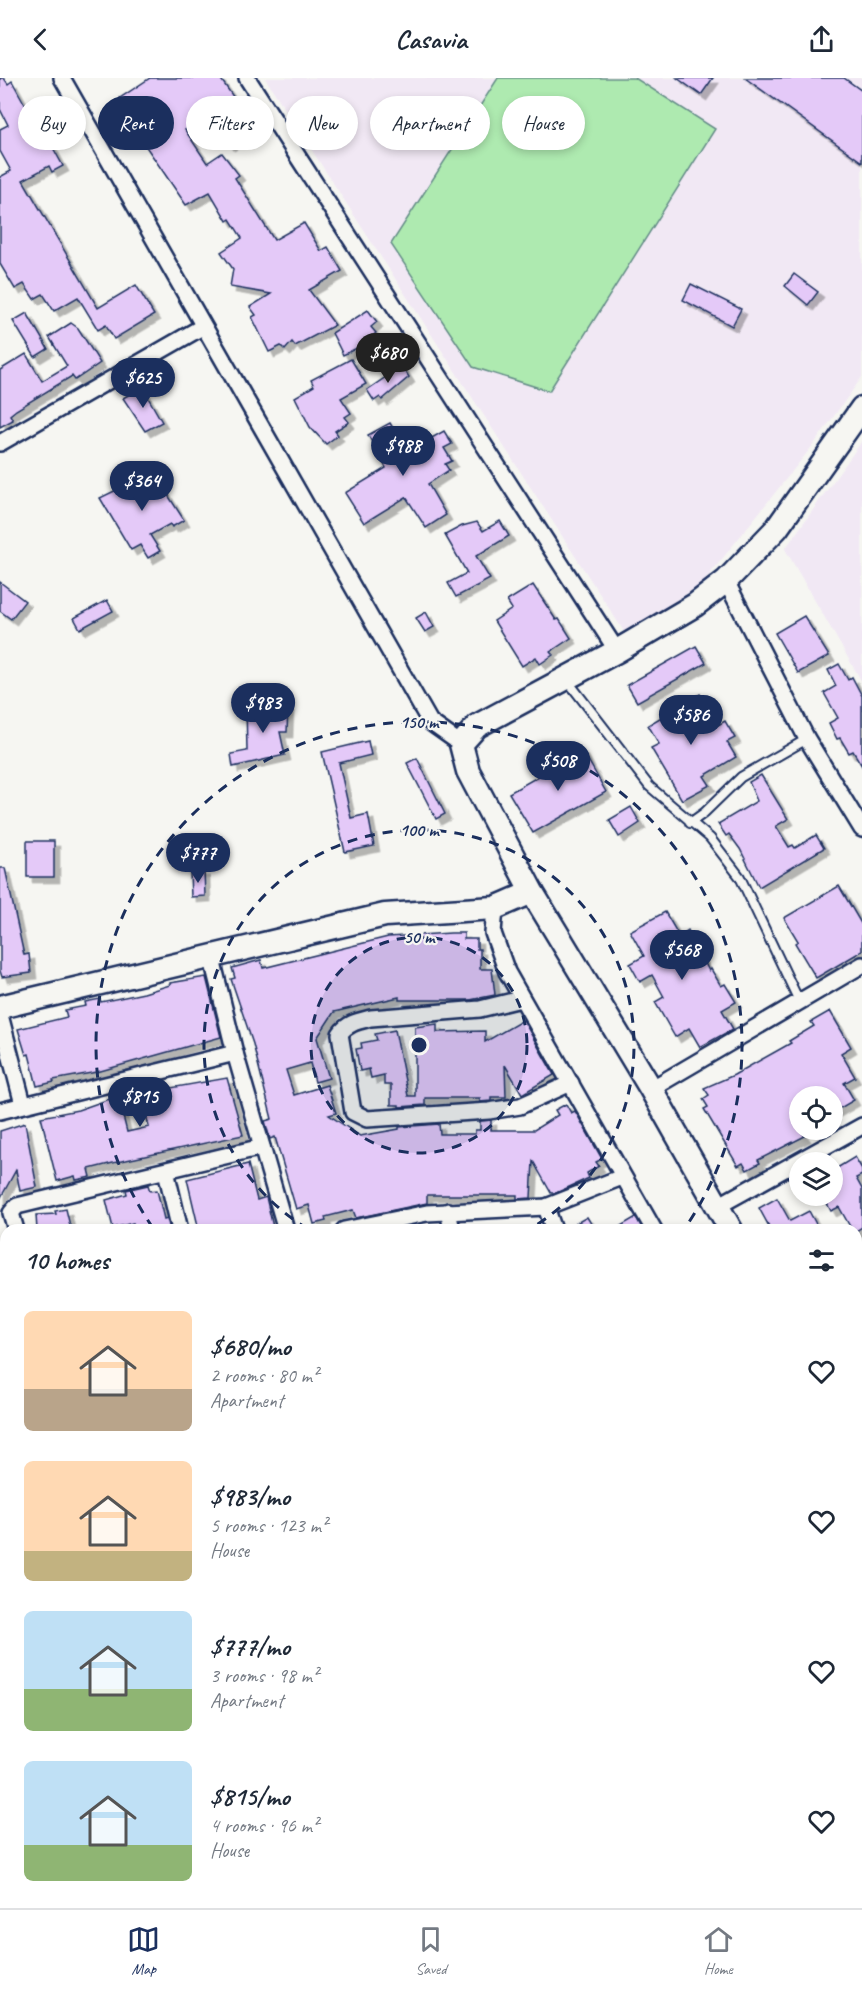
<!DOCTYPE html>
<meta charset="utf-8">
<style>
body{margin:0;font-family:Caveat,sans-serif;background:#f6f6f7;color:#1f2937;height:100vh;display:flex;flex-direction:column;font-size:22px;white-space:nowrap}
*{box-sizing:border-box;margin:0}
p{font-size:20px;color:#747a83}
.icon{flex:none;width:33px;height:33px;fill:none;stroke:currentColor;stroke-width:2;stroke-linecap:round;stroke-linejoin:round}
.map{position:relative;flex:1;overflow:hidden}
.sheet{position:absolute;left:0px;top:1146px;width:862px;height:684px;display:flex;flex-direction:column;background:#fff;border-radius:18px 18px 0 0;box-shadow:0 3px 9px #0003}
.sheet>*{flex:none}
.guide{position:absolute;left:18px;top:18px;width:826px;height:54px;display:flex;gap:12px}
.tools{position:absolute;left:789px;top:1008px;display:grid;gap:12px}
.tools a{display:grid;place-items:center;width:54px;height:54px;border-radius:50%;background:#fff;box-shadow:0 3px 9px #0003;font-size:30px}
.price{position:absolute;translate:-50% -51px;padding:0 14px;border-radius:21px;background:#1b2f5e;color:#fff;font-size:20px;line-height:39px;filter:drop-shadow(0 2px 3px #0008)}
.price::after{content:'';position:absolute;left:50%;top:36px;width:18px;height:14px;margin-left:-9px;background:inherit;clip-path:polygon(0 0,100% 0,50% 100%)}
.price.current{background:#222;color:#fff}
ul{padding:0;list-style:none}
li{display:flex;align-items:center;gap:18px;height:150px;padding:0 24px}
li span{display:grid;place-items:center;flex:none;width:168px;height:120px;border-radius:9px;color:#555}
li>.icon{margin-inline-start:auto}
span .icon{width:72px;height:72px;fill:#fffc;stroke-width:1}
li b{font-size:26px}
h2{display:flex;justify-content:space-between;align-items:center;height:72px;padding:0 24px;font-size:26px}
.tag{padding:0 21px;border-radius:27px;background:#fff;box-shadow:0 3px 9px #0003;font-size:21px;line-height:54px}
.tag.current{background:#1b2f5e;color:#fff}
header{display:flex;justify-content:space-between;align-items:center;height:78px;padding:0 24px;background:#fff;font-size:27px;font-weight:700}
.menu{display:flex;justify-content:space-around;align-items:center;height:84px;border-top:2px solid #e0e1e3;background:#fff;font-size:16px;color:#747a83}
.menu a{display:grid;justify-items:center;gap:3px}
.menu .current{color:#1b2f5e}
.map>svg:first-child{display:block}
</style>
<header><svg class="icon" aria-label="back" viewBox="0 0 24 24"><path d="M15 5l-7 7 7 7"/></svg>Casavia<svg class="icon" aria-label="share" viewBox="0 0 24 24"><path d="M12 15V3M7 8l5-5 5 5M5 13v7h14v-7"/></svg></header>
<div class="map">
<svg width="862" height="1830" viewBox="0 0 862 1830">
<defs>
<filter id="shadow"><feDropShadow dx="5.5" dy="5.5" stdDeviation="0" flood-color="#0004"/></filter>
</defs>
<rect width="100%" height="100%" fill="#f6f6f2"/>
<filter id="ink" filterUnits="userSpaceOnUse"><feTurbulence type="fractalNoise" baseFrequency=".0167" numOctaves="2"/><feDisplacementMap in="SourceGraphic" scale="12" xChannelSelector="R" yChannelSelector="G"/><feConvolveMatrix kernelMatrix="1 2 1 2 8 2 1 2 1" color-interpolation-filters="sRGB"/></filter>
<g filter="url(#ink)">
<g fill="#f1e8f4">
<polygon points="265,0 862,0 862,299 814,366 702,506 625,555"/>
<polygon points="862,363 862,604 785,471"/>
</g>
<polygon fill="#aeeab0" stroke="#648c87" stroke-width="1.5" points="498,0 635,0 715,51 549,313 473,289 391,166"/>
<g fill="#e4c9f8" stroke="#1b2f5e" stroke-width="1.5" filter="url(#shadow)">
<polygon points="0,0 4,0 8,6 12,3 48,68 51,66 63,88 52,94 49,88 23,102 98,230 136,207 154,237 114,261 106,247 98,252 78,219 54,233 43,216 34,221 24,206 15,211 0,186 0,99 11,93 0,73 0,51 8,47 0,31"/>
<polygon points="150,0 220,0 255,50 229,67 208,36 185,52 207,85 222,75 239,97 235,100 274,162 304,145 321,173 328,169 342,193 309,212 335,247 295,268 292,264 285,272 281,268 269,274 252,239 256,237 250,229 271,216 230,209 233,191 221,174 242,160 230,141 227,143 210,114 186,127 136,54 141,51 120,20"/>
<polygon points="677,0 713,0 701,17"/>
<polygon points="745,0 844,0 862,13 862,84"/>
<polygon points="794,196 818,214 808,227 785,208"/>
<polygon points="691,206 741,231 732,248 683,222"/>
<polygon points="368,232 377,244 371,249 376,255 363,267 343,277 332,255"/>
<polygon points="27,235 48,271 35,279 13,243"/>
<polygon points="71,245 78,250 100,285 75,302 72,298 16,332 10,337 13,342 0,349 0,292 26,276 42,303 67,288 49,259"/>
<polygon points="351,281 366,306 341,320 351,335 345,339 349,344 335,353 338,357 326,366 310,349 295,319 314,308 311,302"/>
<polygon points="402,288 409,299 382,322 380,319 374,323 367,312"/>
<polygon points="142,309 162,344 145,353 123,320"/>
<polygon points="390,345 407,374 444,353 452,366 444,370 452,383 445,386 449,392 428,406 446,437 426,450 406,419 364,445 345,415 386,390 368,357"/>
<polygon points="155,397 184,442 172,449 170,446 150,457 160,473 148,480 140,467 131,472 100,420 145,398 147,402"/>
<polygon points="500,443 509,458 476,478 490,501 456,519 448,505 467,495 445,457 462,448 477,444 483,453"/>
<polygon points="0,504 25,523 11,541 0,533"/>
<polygon points="533,507 556,542 559,541 571,560 550,574 553,577 540,586 536,579 522,588 494,543 512,531 507,523"/>
<polygon points="107,522 113,533 80,551 74,540"/>
<polygon points="426,534 434,549 425,554 416,540"/>
<polygon points="804,538 829,578 798,595 775,555"/>
<polygon points="696,568 706,585 637,624 627,607"/>
<polygon points="839,586 848,602 852,599 862,618 862,688 853,673 849,675 840,660 837,661 829,645 838,640 824,615 836,608 828,592"/>
<polygon points="700,616 718,647 725,643 735,660 727,664 736,679 704,698 710,707 682,722 651,670 659,666 648,647"/>
<polygon points="246,627 288,628 287,654 280,654 285,677 233,689 231,676 247,673"/>
<polygon points="368,663 371,677 339,685 351,740 368,736 374,768 345,774 322,674"/>
<polygon points="583,673 606,714 533,755 509,715"/>
<polygon points="417,680 445,736 436,741 407,685"/>
<polygon points="761,697 788,741 776,748 789,769 793,767 795,770 816,757 824,770 759,809 740,771 729,756 726,758 718,746 757,723 749,704"/>
<polygon points="631,729 640,745 619,759 609,742"/>
<rect x="27" y="763" width="27" height="36"/>
<polygon points="0,790 5,790 24,877 29,876 31,895 2,899 0,893"/>
<polygon points="204,793 205,818 191,819 190,794"/>
<polygon points="839,808 862,847 862,873 816,900 795,865 798,863 784,840"/>
<polygon points="665,834 679,858 688,852 709,893 711,891 721,908 725,906 736,924 722,932 733,951 700,969 689,950 675,959 655,924 664,919 652,897 640,904 630,886 644,878 630,853"/>
<polygon points="451,855 464,855 464,861 477,861 477,871 480,871 480,891 492,891 495,917 470,922 399,922 399,919 334,934 317,960 329,1000 315,1004 310,985 286,992 294,1017 327,1007 336,1035 329,1037 360,1058 399,1051 399,1049 439,1046 440,1056 475,1056 475,1052 480,1052 480,1043 491,1042 491,1052 534,1052 558,1037 555,1032 566,1026 571,1035 575,1033 602,1081 596,1084 599,1088 587,1095 589,1100 556,1115 551,1115 533,1083 531,1120 517,1121 517,1117 427,1117 427,1125 356,1140 353,1132 325,1139 326,1143 314,1146 309,1127 296,1131 275,1059 270,1061 265,1043 272,1041 253,966 231,901 235,900 232,890 261,882 263,890 388,859"/>
<polygon points="206,899 221,959 97,994 53,1002 54,1004 37,1008 29,976 26,977 18,951 67,939 65,932 86,928 85,924 100,921 101,924 144,915 170,907 170,905"/>
<polygon points="830,933 851,969 841,975 855,999 844,1005 854,1022 832,1035 832,1018 800,1018 800,1052 805,1058 758,1082 760,1085 747,1092 743,1085 738,1088 704,1031 708,1029 703,1021 709,1017 704,1010 734,997 791,965 789,963 814,948 811,944"/>
<polygon points="523,942 554,997 522,1016 505,987 506,1019 491,1019 491,1023 480,1024 480,1020 425,1020 425,1027 399,1029 399,1027 391,1027 391,1007 384,1007 384,997 371,1000 369,991 360,993 356,971 362,970 361,965 377,962 375,956 395,952 408,1018 415,1018 415,949 437,946 437,954 485,953 485,964"/>
<polygon points="227,1000 243,1057 117,1084 89,1091 91,1099 76,1102 75,1098 57,1103 41,1039 78,1032 118,1018 127,1054 149,1049 143,1024 161,1020 159,1012"/>
<polygon points="25,1045 37,1109 20,1113 16,1092 0,1121 0,1053"/>
<polygon points="855,1079 862,1091 862,1097 856,1100 862,1111 862,1149 856,1153 852,1152 839,1129 831,1133 823,1118 832,1118 832,1093"/>
<polygon points="248,1086 257,1122 266,1119 273,1149 260,1152 199,1152 187,1101"/>
<polygon points="148,1107 150,1113 157,1112 164,1141 167,1140 170,1152 134,1152 133,1145 113,1150 106,1122 127,1116 126,1112"/>
<polygon points="777,1120 790,1143 809,1133 817,1148 809,1152 771,1152 759,1130"/>
<polygon points="66,1131 71,1152 37,1152 36,1137 56,1136 55,1133"/>
<polygon points="587,1139 595,1152 564,1152"/>
<polygon points="636,1139 643,1152 614,1152"/>
</g>
<g fill="none" stroke-linecap="round" stroke-linejoin="round">
<defs>
<g id="lane">
<polyline points="567,602 649,708 710,760 740,799 799,923"/>
<polyline points="690,745 704,735 741,699 807,661"/>
</g>
<g id="street">
<polyline points="62,0 430,644 461,666"/>
<polyline points="247,0 617,573"/>
<polyline points="0,365 202,249"/>
<polyline points="726,503 807,661 862,751"/>
<polyline points="495,830 493,855 507,894 654,1152"/>
<polyline points="211,877 235,975 286,1152"/>
<path d="M521 921 480 931 371 940C359 943 347 945 340 956L353 1034 367 1041 489 1033 520 1028 571 1005"/>
<polyline points="0,937 23,1026"/>
<polyline points="651,1011 862,887"/>
<polyline points="0,1033 235,975"/>
<polyline points="166,1093 180,1152"/>
<polyline points="718,1128 862,1048"/>
<polyline points="546,1129 554,1152"/>
<polyline points="448,1133 452,1152"/>
<polyline points="16,1152 11,1135 17,1128 262,1069"/>
<polyline points="344,1152 427,1135 546,1129 622,1099"/>
<polyline points="856,1203 862,1200"/>
<polyline points="0,1338 6,1336"/>
<polyline points="0,1441 6,1440"/>
<polyline points="0,1477 6,1496"/>
<polyline points="856,1479 862,1476"/>
<polyline points="856,1594 862,1602"/>
<polyline points="0,1701 6,1705"/>
<polyline points="856,1765 862,1773"/>
<polyline points="856,1822 862,1823"/>
<polyline points="427,1830 443,1824"/>
<polyline points="622,1830 622,1824"/>
</g>
<g id="secondary">
<polyline points="0,929 385,837 495,830 532,814"/>
<polyline points="731,1152 651,1011 532,814 468,693 461,666 477,648 617,573 695,527 726,503 777,450 862,330"/>
<polyline points="856,1365 862,1375"/>
</g>
</defs>
<use href="#lane" stroke="#1b2f5e" stroke-width="12"/>
<use href="#street" stroke="#1b2f5e" stroke-width="20"/>
<use href="#secondary" stroke="#1b2f5e" stroke-width="27"/>
<use href="#lane" stroke="#f6f6f2" stroke-width="8"/>
<use href="#street" stroke="#f6f6f2" stroke-width="15"/>
<use href="#secondary" stroke="#f6f6f2" stroke-width="22"/>
</g>
</g>
<circle cx="419" cy="967" r="108" fill="#1b2f5e" fill-opacity=".12"/>
<g fill="none" stroke="#1b2f5e" stroke-width="3" stroke-dasharray="10 8">
<circle cx="419" cy="967" r="108"/>
<path d="M308 1151A215 215 0 1 1 530 1151"/>
<path d="M153 1150A323 323 0 1 1 685 1150"/>
</g>
<circle cx="419" cy="967" r="9" fill="#1b2f5e" stroke="#f6f6f2" stroke-width="3"/>
<g font-size="18" text-anchor="middle" font-weight="bold" fill="#1b2f5e" stroke="#f6f6f2" stroke-width="4.5" stroke-linejoin="round" paint-order="stroke">
<text x="419" y="650">150 m</text>
<text x="419" y="758">100 m</text>
<text x="419" y="865">50 m</text>
</g>
</svg>
<div class="tools">
<a><svg class="icon" aria-label="locate" viewBox="0 0 24 24"><circle cx="12" cy="12" r="6"/><path d="M12 2v4M12 18v4M2 12h4M18 12h4"/></svg></a>
<a><svg class="icon" aria-label="layers" viewBox="0 0 24 24"><path d="M12 4l9 5-9 5-9-5zM3 14l9 5 9-5"/></svg></a>
</div>
<b class="price current" style="left:388px;top:306px">$680</b>
<b class="price" style="left:143px;top:331px">$625</b>
<b class="price" style="left:403px;top:399px">$988</b>
<b class="price" style="left:142px;top:434px">$364</b>
<b class="price" style="left:263px;top:656px">$983</b>
<b class="price" style="left:691px;top:668px">$586</b>
<b class="price" style="left:558px;top:714px">$508</b>
<b class="price" style="left:198px;top:806px">$777</b>
<b class="price" style="left:682px;top:903px">$568</b>
<b class="price" style="left:140px;top:1050px">$815</b>
<div class="guide">
<a class="tag">Buy</a>
<a class="tag current">Rent</a>
<a class="tag">Filters</a>
<a class="tag">New</a>
<a class="tag">Apartment</a>
<a class="tag">House</a>
</div>
<section class="sheet">
<h2>10 homes<svg class="icon" aria-label="filters" viewBox="0 0 24 24"><path d="M4 7h16M4 17h16"/><circle cx="9" cy="7" r="2"/><circle cx="15" cy="17" r="2"/></svg></h2>
<ul>
<li><span style="background:linear-gradient(#ffd9b3 65%,#b9a48a 0)"><svg class="icon" aria-label="home" viewBox="0 0 24 24"><path d="M3 11l9-7 9 7M6 9v11h12V9"/></svg></span><div><b>$680/mo</b><p>2 rooms · 80 m²</p><p>Apartment</p></div><svg class="icon" aria-label="heart" viewBox="0 0 24 24"><path d="M12 20l-8-8c-3-5 5-10 8-4 3-6 11-1 8 4z"/></svg></li>
<li><span style="background:linear-gradient(#ffd9b3 75%,#c2b280 0)"><svg class="icon" aria-label="home" viewBox="0 0 24 24"><path d="M3 11l9-7 9 7M6 9v11h12V9"/></svg></span><div><b>$983/mo</b><p>5 rooms · 123 m²</p><p>House</p></div><svg class="icon" aria-label="heart" viewBox="0 0 24 24"><path d="M12 20l-8-8c-3-5 5-10 8-4 3-6 11-1 8 4z"/></svg></li>
<li><span style="background:linear-gradient(#bfe0f5 65%,#8fb573 0)"><svg class="icon" aria-label="home" viewBox="0 0 24 24"><path d="M3 11l9-7 9 7M6 9v11h12V9"/></svg></span><div><b>$777/mo</b><p>3 rooms · 98 m²</p><p>Apartment</p></div><svg class="icon" aria-label="heart" viewBox="0 0 24 24"><path d="M12 20l-8-8c-3-5 5-10 8-4 3-6 11-1 8 4z"/></svg></li>
<li><span style="background:linear-gradient(#bfe0f5 70%,#8fb573 0)"><svg class="icon" aria-label="home" viewBox="0 0 24 24"><path d="M3 11l9-7 9 7M6 9v11h12V9"/></svg></span><div><b>$815/mo</b><p>4 rooms · 96 m²</p><p>House</p></div><svg class="icon" aria-label="heart" viewBox="0 0 24 24"><path d="M12 20l-8-8c-3-5 5-10 8-4 3-6 11-1 8 4z"/></svg></li>
</ul>
</section>
</div>
<nav class="menu">
<a class="current"><svg class="icon" aria-label="map" viewBox="0 0 24 24"><path d="M3 6l6-2 6 2 6-2v14l-6 2-6-2-6 2zM9 4v14M15 6v14"/></svg>Map</a>
<a><svg class="icon" aria-label="saved" viewBox="0 0 24 24"><path d="M7 4h10v16l-5-4-5 4z"/></svg>Saved</a>
<a><svg class="icon" aria-label="home" viewBox="0 0 24 24"><path d="M3 11l9-7 9 7M6 9v11h12V9"/></svg>Home</a>
</nav>
